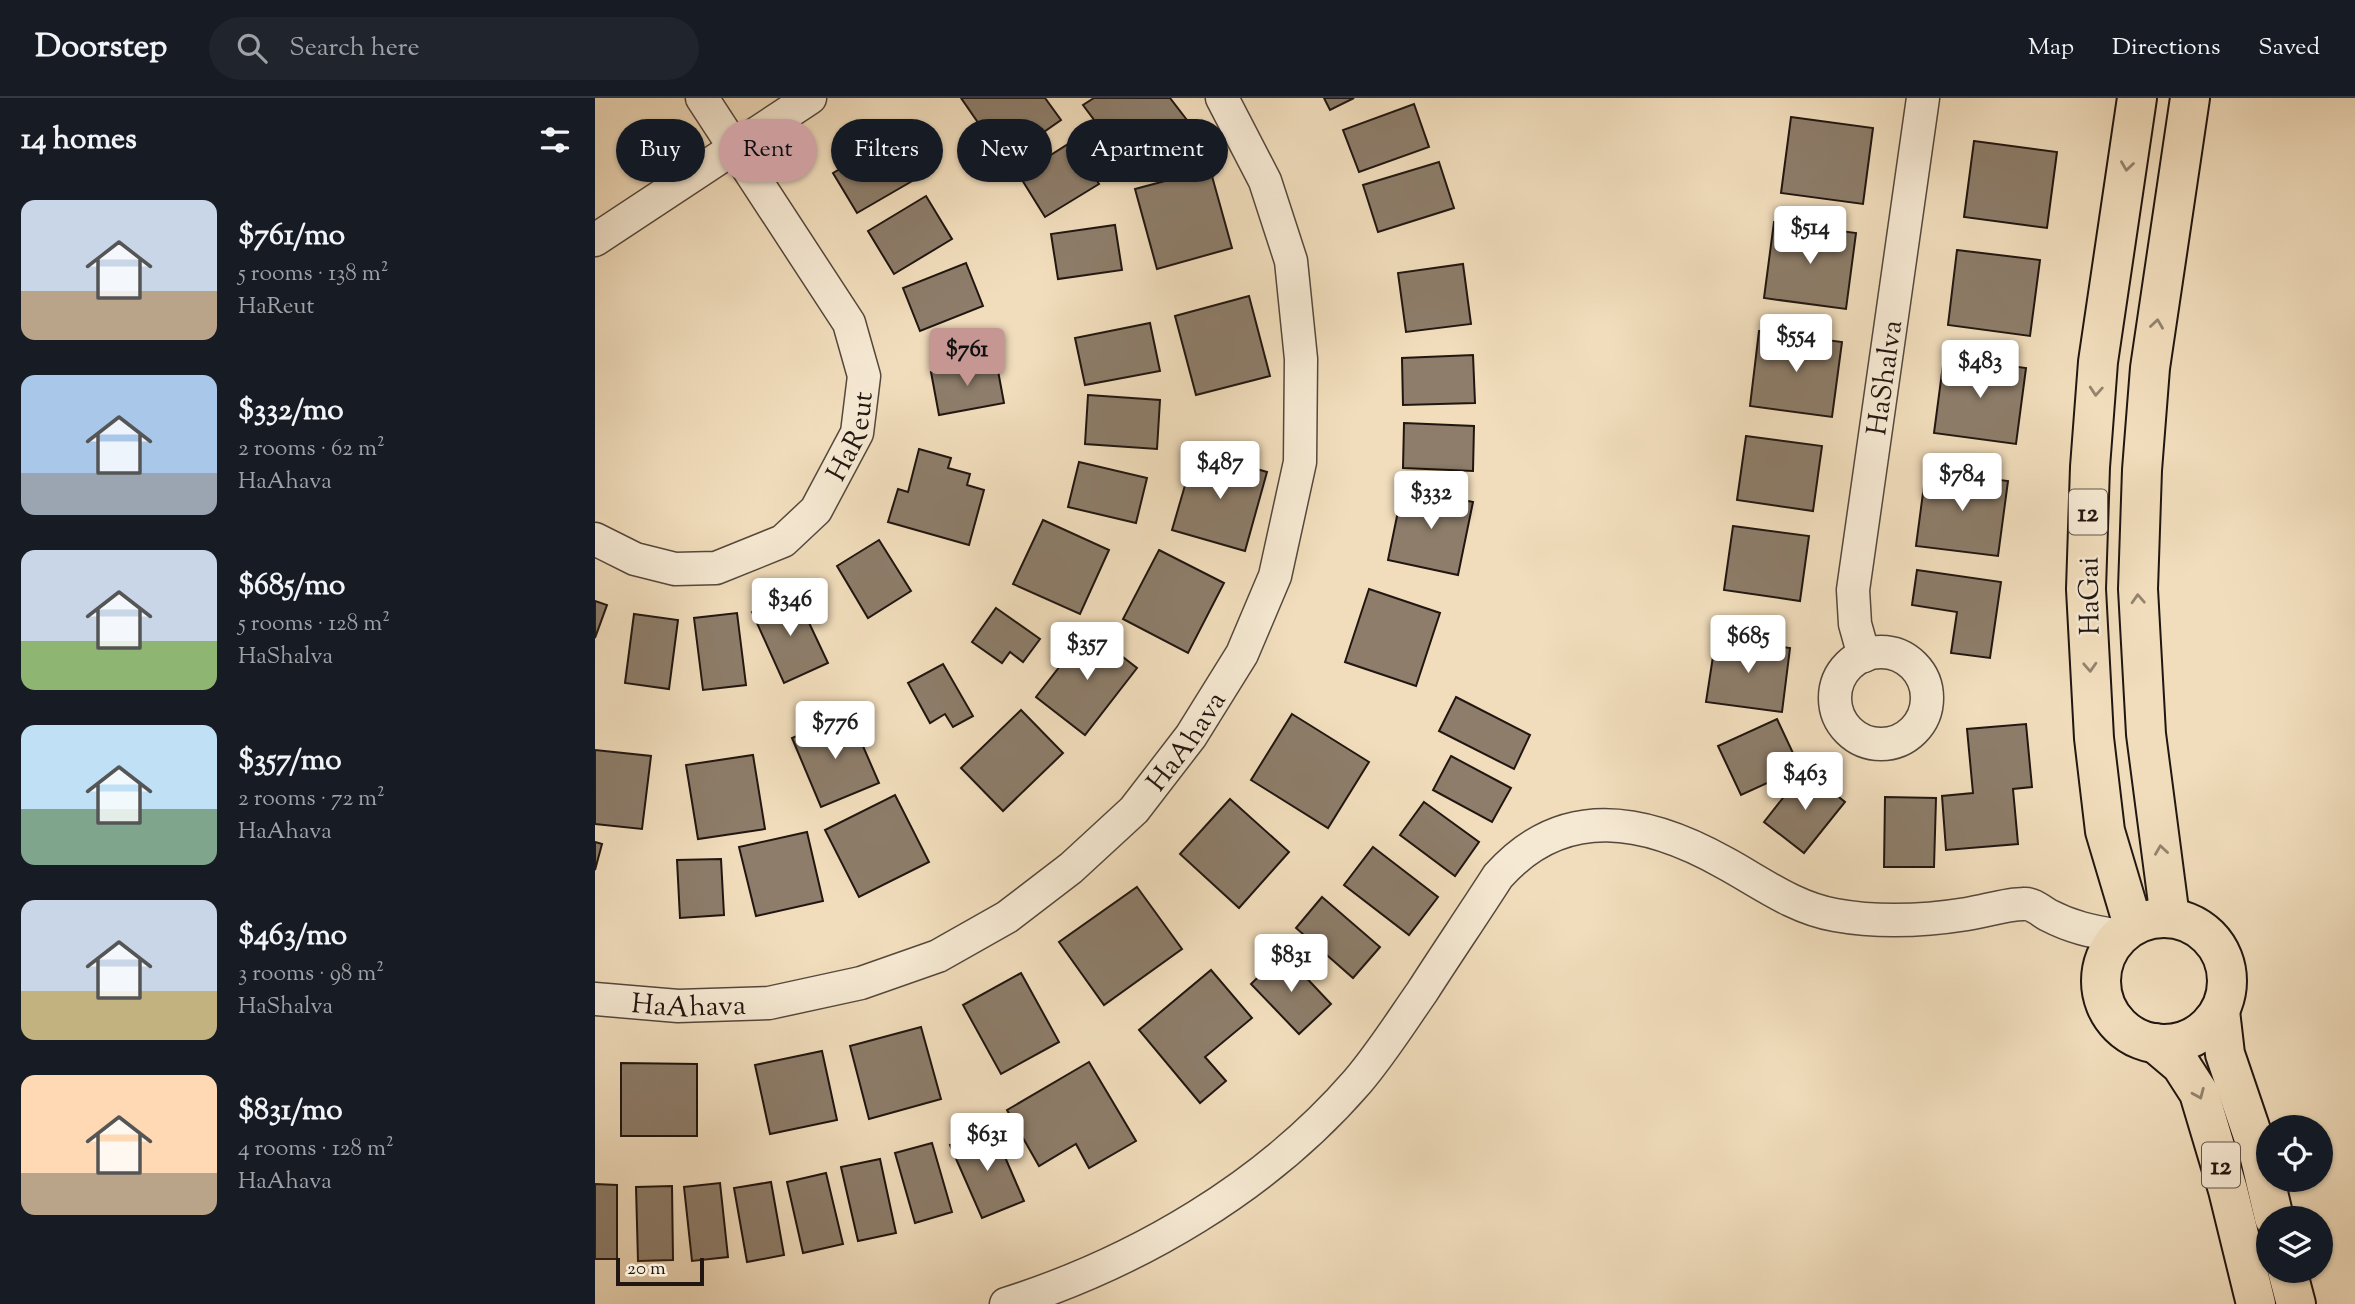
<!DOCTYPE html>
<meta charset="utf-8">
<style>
body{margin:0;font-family:"Sorts Mill Goudy",serif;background:#20242c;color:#f1f3f6;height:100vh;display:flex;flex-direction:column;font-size:26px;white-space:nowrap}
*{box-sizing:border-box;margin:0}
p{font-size:23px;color:#9ea1a6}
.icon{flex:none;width:38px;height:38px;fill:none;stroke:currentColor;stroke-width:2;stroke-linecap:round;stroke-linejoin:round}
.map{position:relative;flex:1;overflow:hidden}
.sheet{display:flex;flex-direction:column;background:#171b24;width:595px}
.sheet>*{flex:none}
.hud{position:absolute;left:21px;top:21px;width:665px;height:63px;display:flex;gap:14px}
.fabs{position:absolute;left:1661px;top:1017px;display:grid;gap:14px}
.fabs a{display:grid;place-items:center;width:77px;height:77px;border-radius:50%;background:#171b24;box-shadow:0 2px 5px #0004;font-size:35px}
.scale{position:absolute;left:21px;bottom:18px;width:88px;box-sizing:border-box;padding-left:7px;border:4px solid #211611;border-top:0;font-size:19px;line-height:24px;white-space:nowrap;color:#211611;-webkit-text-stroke:5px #f6e9d3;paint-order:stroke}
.price{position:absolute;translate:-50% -60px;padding:0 16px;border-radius:7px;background:#fff;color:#222;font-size:23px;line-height:46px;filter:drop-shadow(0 2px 4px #0008)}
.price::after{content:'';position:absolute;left:50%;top:42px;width:21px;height:16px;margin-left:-10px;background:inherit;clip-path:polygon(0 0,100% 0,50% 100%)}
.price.current{background:#c59692;color:#111}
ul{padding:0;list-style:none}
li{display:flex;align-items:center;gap:21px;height:175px;padding:0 21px}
li span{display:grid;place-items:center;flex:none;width:196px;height:140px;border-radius:14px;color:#555}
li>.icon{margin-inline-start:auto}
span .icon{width:84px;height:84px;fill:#fffc;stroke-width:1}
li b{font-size:30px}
h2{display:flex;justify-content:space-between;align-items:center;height:84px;padding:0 21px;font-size:30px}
.pill{padding:0 24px;border-radius:32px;background:#171b24;box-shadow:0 2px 5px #0004;font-size:24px;line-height:63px}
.pill.current{background:#c59692;color:#111}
header{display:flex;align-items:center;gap:42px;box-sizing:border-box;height:98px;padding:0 35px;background:#171b24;border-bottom:2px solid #363941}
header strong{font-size:33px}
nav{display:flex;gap:38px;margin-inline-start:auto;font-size:24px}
.search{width:490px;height:63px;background:#20242c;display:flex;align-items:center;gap:18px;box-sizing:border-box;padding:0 24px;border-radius:38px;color:#9ea1a6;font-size:26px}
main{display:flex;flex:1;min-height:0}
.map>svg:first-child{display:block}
</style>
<header>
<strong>Doorstep</strong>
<div class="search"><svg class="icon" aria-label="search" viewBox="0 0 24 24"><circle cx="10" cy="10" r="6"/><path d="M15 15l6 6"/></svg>Search here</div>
<nav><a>Map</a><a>Directions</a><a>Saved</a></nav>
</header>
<main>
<section class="sheet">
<h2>14 homes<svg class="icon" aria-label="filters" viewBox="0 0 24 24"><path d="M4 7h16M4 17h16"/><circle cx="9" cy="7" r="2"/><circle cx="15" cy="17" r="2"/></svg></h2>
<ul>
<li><span style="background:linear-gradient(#c9d6e8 65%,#b9a48a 0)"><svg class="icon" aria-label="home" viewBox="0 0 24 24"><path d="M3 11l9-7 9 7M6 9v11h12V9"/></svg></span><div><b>$761/mo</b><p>5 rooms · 138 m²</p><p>HaReut</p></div></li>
<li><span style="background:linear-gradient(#a9c7e8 70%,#9aa5b1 0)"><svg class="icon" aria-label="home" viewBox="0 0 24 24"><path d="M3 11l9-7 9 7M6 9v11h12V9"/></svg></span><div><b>$332/mo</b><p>2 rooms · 62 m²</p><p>HaAhava</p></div></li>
<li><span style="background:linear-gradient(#c9d6e8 65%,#8fb573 0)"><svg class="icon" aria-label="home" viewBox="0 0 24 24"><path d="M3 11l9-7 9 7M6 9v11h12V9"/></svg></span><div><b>$685/mo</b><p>5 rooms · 128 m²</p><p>HaShalva</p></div></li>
<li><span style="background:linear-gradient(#bfe0f5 60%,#7fa58c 0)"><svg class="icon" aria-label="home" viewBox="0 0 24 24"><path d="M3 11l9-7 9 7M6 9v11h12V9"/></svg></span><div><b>$357/mo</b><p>2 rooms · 72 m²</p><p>HaAhava</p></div></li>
<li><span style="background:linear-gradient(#c9d6e8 65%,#c2b280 0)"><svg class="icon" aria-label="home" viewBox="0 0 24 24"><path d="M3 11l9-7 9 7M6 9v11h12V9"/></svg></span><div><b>$463/mo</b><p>3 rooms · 98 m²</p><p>HaShalva</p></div></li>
<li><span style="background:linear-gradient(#ffd9b3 70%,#b9a48a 0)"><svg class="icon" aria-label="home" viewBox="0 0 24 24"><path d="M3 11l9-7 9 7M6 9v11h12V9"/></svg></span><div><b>$831/mo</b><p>4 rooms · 128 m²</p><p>HaAhava</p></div></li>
</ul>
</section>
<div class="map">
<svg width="1760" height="1206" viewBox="0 0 1760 1206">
<rect width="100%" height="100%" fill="#f1ddbc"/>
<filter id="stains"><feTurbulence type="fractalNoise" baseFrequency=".00286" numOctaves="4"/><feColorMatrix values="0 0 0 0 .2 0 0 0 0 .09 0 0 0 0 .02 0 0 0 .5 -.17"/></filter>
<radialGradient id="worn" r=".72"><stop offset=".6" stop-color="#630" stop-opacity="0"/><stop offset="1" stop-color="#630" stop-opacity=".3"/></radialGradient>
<g fill="#8d7d6a" stroke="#211611" stroke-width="2">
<polygon points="366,0 450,0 466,22 409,62"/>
<polygon points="499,0 575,0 595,26 535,70 488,7"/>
<polygon points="729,0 759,0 735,12"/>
<polygon points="819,6 834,49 764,74 748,32"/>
<polygon points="1196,19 1278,30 1268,106 1186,95"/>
<polygon points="295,42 319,82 262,115 238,75"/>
<polygon points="478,43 504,86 450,119 424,77"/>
<polygon points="1379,43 1462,54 1452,130 1369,119"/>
<polygon points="844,64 859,110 783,134 768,87"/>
<polygon points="615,71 637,150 562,171 540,91"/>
<polygon points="331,98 357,141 299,176 273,133"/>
<polygon points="1179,124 1261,135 1251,211 1169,200"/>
<polygon points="520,127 527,172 463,181 456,136"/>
<polygon points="1362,152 1445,162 1435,238 1353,227"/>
<polygon points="371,165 388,208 325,233 308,190"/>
<polygon points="868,166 876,226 811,234 803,175"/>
<polygon points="654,198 675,278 601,297 580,218"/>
<polygon points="555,225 565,273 490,287 480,240"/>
<polygon points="1164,233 1247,244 1237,319 1155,308"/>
<polygon points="878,257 880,305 808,307 807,260"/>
<polygon points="1349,259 1431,270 1421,346 1339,335"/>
<polygon points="401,262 409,305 344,317 336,274"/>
<polygon points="493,297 565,302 562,351 490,346"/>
<polygon points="809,325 879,328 878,373 808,370"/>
<polygon points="1151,338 1227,348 1218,413 1142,402"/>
<polygon points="324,351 356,360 353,370 375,376 372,387 389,392 374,447 293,424 303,391 313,394"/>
<polygon points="600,353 672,374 650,453 577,432"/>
<polygon points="484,364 552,380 541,425 473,409"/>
<polygon points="1331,372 1413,383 1403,458 1321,448"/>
<polygon points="808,389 878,404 863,477 793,462"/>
<polygon points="448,422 514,452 485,516 418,486"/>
<polygon points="1138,428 1214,438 1205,503 1129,492"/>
<polygon points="284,442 316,493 273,520 242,468"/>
<polygon points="564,452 629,485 593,555 528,521"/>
<polygon points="1322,472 1406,484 1395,560 1356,555 1362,514 1317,507"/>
<polygon points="774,491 845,515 821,588 750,564"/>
<polygon points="200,495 233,565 189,585 157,514"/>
<polygon points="0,503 12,507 0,540"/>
<polygon points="401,510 445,541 428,564 415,554 407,565 377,544"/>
<polygon points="142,515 151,587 108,592 99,520"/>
<polygon points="39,516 83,522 74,591 30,585"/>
<polygon points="493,532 542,570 490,637 441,599"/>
<polygon points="1121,539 1195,550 1187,614 1111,604"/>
<polygon points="348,566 378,618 358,629 350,616 335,625 313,585"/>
<polygon points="861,599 935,637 919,671 844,633"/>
<polygon points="426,612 468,655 408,713 366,670"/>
<polygon points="254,616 284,685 226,709 197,640"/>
<polygon points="697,616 774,664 733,730 656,682"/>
<polygon points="1182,621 1205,670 1146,697 1123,648"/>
<polygon points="1431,626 1437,689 1418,691 1423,746 1351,752 1347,698 1378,695 1372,631"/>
<polygon points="0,652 56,658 47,731 0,726"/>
<polygon points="158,657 170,731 103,741 91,667"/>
<polygon points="856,658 916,690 897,724 838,692"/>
<polygon points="1210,672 1250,704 1209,755 1169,724"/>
<polygon points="300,697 334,764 264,799 230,732"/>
<polygon points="1290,699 1341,700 1339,769 1289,769"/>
<polygon points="635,701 694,754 644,810 585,756"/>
<polygon points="829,704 884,744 860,778 805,737"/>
<polygon points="212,734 228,803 161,818 144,749"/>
<polygon points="0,744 7,746 0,772"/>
<polygon points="778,749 843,799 814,837 749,787"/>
<polygon points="126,761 129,817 85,820 82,762"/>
<polygon points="542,789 587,851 509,907 464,844"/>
<polygon points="727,799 785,849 758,880 701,830"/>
<polygon points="688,855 736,906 704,936 656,886"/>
<polygon points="616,872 657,920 610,959 631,983 605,1005 544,932"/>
<polygon points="426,875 464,944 406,976 368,907"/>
<polygon points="326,929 346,1001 274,1021 255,948"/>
<polygon points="227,953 242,1022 175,1036 160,967"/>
<polygon points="494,964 541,1043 494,1070 481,1046 444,1068 412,1012"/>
<polygon points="26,965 102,966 102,1038 26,1038"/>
<polygon points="397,1029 429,1103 387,1120 355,1047"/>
<polygon points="337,1045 357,1114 320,1125 300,1055"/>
<polygon points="285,1061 301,1135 263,1143 246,1069"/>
<polygon points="231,1075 248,1146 208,1155 192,1084"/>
<polygon points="176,1084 189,1157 152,1164 139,1090"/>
<polygon points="125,1085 133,1159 97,1163 89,1089"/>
<polygon points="0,1086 22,1087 22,1161 0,1161"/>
<polygon points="77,1088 78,1162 43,1163 41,1089"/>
</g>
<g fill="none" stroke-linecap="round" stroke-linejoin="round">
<defs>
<g id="minor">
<polyline points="0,142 215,0"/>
<path id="s1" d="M0 441 40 461 80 471 121 470 188 443 221 412 262 335 269 278 254 225 107 0"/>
<circle cx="1286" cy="600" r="46"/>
<path id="s2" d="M1269 558 1260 526 1258 492 1328 0"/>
<path id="s3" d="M0 901 83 908 174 905 266 885 343 858 412 819 476 770 539 712 596 638 647 556 680 478 705 364 706 261 696 163 670 83 627 0"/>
<path d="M411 1206C543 1164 671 1089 762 984 786 956 806 924 827 894 852 855 878 817 903 778 969 704 1052 721 1130 765 1165 784 1199 810 1240 817 1284 825 1328 823 1372 816 1391 813 1411 806 1429 806 1437 805 1446 813 1453 817 1478 830 1496 833 1524 838"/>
</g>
<g id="trunk">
<circle cx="1569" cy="883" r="63"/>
<polyline points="1575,820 1551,636 1543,491 1547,372 1555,270 1595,0"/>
<polyline points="1538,827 1510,733 1499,640 1491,491 1495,369 1503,264 1542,0"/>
<polyline points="1625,913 1630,956 1664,1056 1679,1120"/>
<polyline points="1560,945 1586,967 1604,995 1633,1092 1661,1206"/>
<polyline points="1692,1172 1701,1206"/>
</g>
</defs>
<use href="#minor" stroke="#55483c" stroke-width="35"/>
<use href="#trunk" stroke="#211611" stroke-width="42"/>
<use href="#minor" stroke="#f6e9d3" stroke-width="32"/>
<use href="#trunk" stroke="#f1ddbc" stroke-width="38"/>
</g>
<defs><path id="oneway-chevron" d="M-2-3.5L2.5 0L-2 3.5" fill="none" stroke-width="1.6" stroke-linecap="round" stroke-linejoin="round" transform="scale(1.75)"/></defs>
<g stroke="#93836f">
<use href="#oneway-chevron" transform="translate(1532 68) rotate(98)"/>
<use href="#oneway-chevron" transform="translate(1562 226) rotate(-82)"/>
<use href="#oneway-chevron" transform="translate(1501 293) rotate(94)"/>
<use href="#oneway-chevron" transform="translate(1543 501) rotate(-93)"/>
<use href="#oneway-chevron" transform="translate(1495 569) rotate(87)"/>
<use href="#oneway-chevron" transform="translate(1566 752) rotate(-98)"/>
<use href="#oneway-chevron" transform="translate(1604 996) rotate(67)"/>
</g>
<g text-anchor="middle" stroke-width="5" stroke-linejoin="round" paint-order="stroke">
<g fill="#f6e9d3" stroke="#61554b" stroke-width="2">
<rect x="1474" y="391.5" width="38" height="45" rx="5"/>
<rect x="1607" y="1044.5" width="38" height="45" rx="5"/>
</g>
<g font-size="26" font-weight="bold" fill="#211611">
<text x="1493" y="423">12</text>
<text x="1626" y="1076">12</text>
</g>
<g font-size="28" fill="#211611" stroke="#f6e9d3">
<text dy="10" stroke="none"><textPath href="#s2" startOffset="282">HaShalva</textPath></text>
<text dy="10" stroke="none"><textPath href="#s1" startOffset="327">HaReut</textPath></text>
<text transform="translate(1493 498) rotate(-91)" y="10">HaGai</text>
<text dy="10" stroke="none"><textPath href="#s3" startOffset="682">HaAhava</textPath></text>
<text dy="10" stroke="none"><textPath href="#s3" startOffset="94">HaAhava</textPath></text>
</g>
</g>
<rect width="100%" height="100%" filter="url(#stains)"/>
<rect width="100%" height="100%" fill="url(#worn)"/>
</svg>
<div class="fabs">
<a><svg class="icon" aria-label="locate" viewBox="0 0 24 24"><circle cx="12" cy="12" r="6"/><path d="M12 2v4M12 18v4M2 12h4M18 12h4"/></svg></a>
<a><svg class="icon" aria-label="layers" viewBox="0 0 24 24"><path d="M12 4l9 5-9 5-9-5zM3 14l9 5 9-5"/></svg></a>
</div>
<div class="scale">20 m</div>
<b class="price" style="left:1215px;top:168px">$514</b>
<b class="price" style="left:1201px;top:276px">$554</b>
<b class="price current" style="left:372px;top:290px">$761</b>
<b class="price" style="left:1385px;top:302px">$483</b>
<b class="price" style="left:625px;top:403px">$487</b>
<b class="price" style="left:1367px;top:415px">$784</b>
<b class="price" style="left:836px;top:433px">$332</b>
<b class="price" style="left:195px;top:540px">$346</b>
<b class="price" style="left:1153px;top:577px">$685</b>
<b class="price" style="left:492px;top:584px">$357</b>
<b class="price" style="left:240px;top:663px">$776</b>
<b class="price" style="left:1210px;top:714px">$463</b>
<b class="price" style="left:696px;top:896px">$831</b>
<b class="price" style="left:392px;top:1075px">$631</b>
<div class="hud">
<a class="pill">Buy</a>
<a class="pill current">Rent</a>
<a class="pill">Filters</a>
<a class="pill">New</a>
<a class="pill">Apartment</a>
</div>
</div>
</main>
